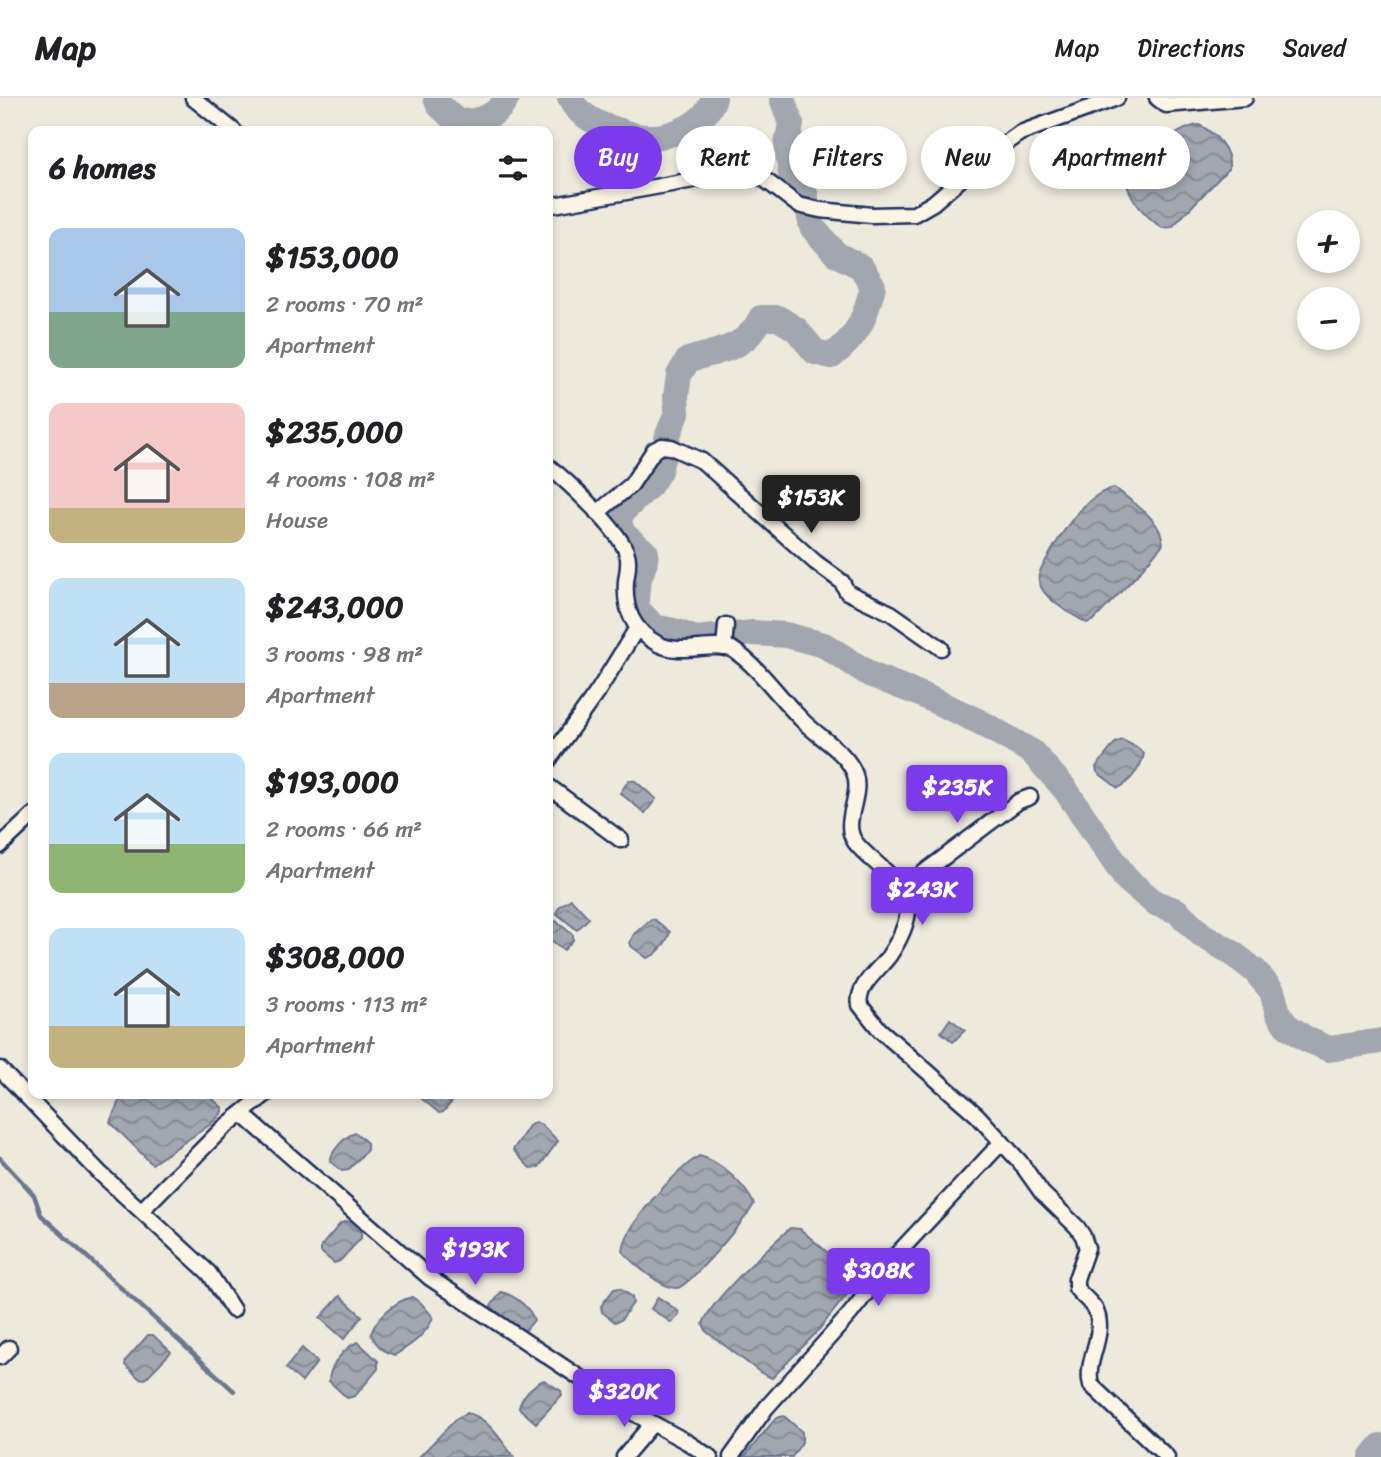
<!DOCTYPE html>
<meta charset="utf-8">
<style>
body{margin:0;font-family:Sriracha,sans-serif;background:#f6f6f6;color:#202124;height:100vh;display:flex;flex-direction:column;font-size:26px;white-space:nowrap}
*{box-sizing:border-box;margin:0}
p{font-size:23px;color:#757577}
.icon{flex:none;width:38px;height:38px;fill:none;stroke:currentColor;stroke-width:2;stroke-linecap:round;stroke-linejoin:round}
.map{position:relative;flex:1;overflow:hidden}
.panel{position:absolute;left:28px;top:28px;width:525px;height:973px;display:flex;flex-direction:column;background:#fff;border-radius:14px;box-shadow:0 4px 10px #0003}
.panel>*{flex:none}
.top-card{position:absolute;left:574px;top:28px;width:665px;height:63px;display:flex;gap:14px}
.fabs{position:absolute;left:1297px;top:112px;display:grid;gap:14px}
.fabs a{display:grid;place-items:center;width:63px;height:63px;border-radius:50%;background:#fff;box-shadow:0 4px 10px #0003;font-size:35px}
.price{position:absolute;translate:-50% -60px;padding:0 16px;border-radius:7px;background:#7c3aed;color:#fff;font-size:23px;line-height:46px;filter:drop-shadow(0 2px 4px #0008)}
.price::after{content:'';position:absolute;left:50%;top:42px;width:21px;height:16px;margin-left:-10px;background:inherit;clip-path:polygon(0 0,100% 0,50% 100%)}
.price.active{background:#222;color:#fff}
ul{padding:0;list-style:none}
li{display:flex;align-items:center;gap:21px;height:175px;padding:0 21px}
li span{display:grid;place-items:center;flex:none;width:196px;height:140px;border-radius:14px;color:#555}
li>.icon{margin-inline-start:auto}
span .icon{width:84px;height:84px;fill:#fffc;stroke-width:1}
li b{font-size:30px}
h2{display:flex;justify-content:space-between;align-items:center;height:84px;padding:0 21px;font-size:30px}
.pill{padding:0 24px;border-radius:32px;background:#fff;box-shadow:0 4px 10px #0003;font-size:24px;line-height:63px}
.pill.active{background:#7c3aed;color:#fff}
header{display:flex;align-items:center;gap:42px;box-sizing:border-box;height:98px;padding:0 35px;background:#fff;border-bottom:2px solid #e0e0e0}
header strong{font-size:33px}
nav{display:flex;gap:38px;margin-inline-start:auto;font-size:24px}
.map>svg:first-child{display:block}
</style>
<header>
<strong>Map</strong>
<nav><a>Map</a><a>Directions</a><a>Saved</a></nav>
</header>
<div class="map">
<svg width="1381" height="1359" viewBox="0 0 1381 1359">
<defs>
<pattern id="water-waves" width="16" height="10" patternUnits="userSpaceOnUse" patternTransform="scale(1.75)"><rect width="16" height="10" fill="#a2a7af"/><path d="M0 5q4-4 8 0t8 0" fill="none" stroke="#838892"/></pattern>
</defs>
<rect width="100%" height="100%" fill="#eee9dd"/>
<filter id="ink" filterUnits="userSpaceOnUse"><feTurbulence type="fractalNoise" baseFrequency=".0143" numOctaves="2"/><feDisplacementMap in="SourceGraphic" scale="14" xChannelSelector="R" yChannelSelector="G"/><feConvolveMatrix kernelMatrix="1 2 1 2 8 2 1 2 1" color-interpolation-filters="sRGB"/></filter>
<g filter="url(#ink)">
<g fill="url(#water-waves)" stroke="#6c778f" stroke-width="2">
<path d="M1199 27C1215 35 1231 51 1229 70L1172 129 1162 130C1147 119 1133 106 1127 87 1139 64 1174 30 1199 27Z"/>
<path d="M1114 390 1119 393C1135 407 1162 422 1163 446L1136 478 1094 522 1087 525C1073 517 1042 501 1039 483 1037 475 1044 466 1048 459 1061 436 1085 396 1114 390Z"/>
<path d="M1122 642 1138 650 1144 656C1141 669 1130 685 1118 690L1097 674 1096 669 1115 645Z"/>
<polygon points="629,682 635,683 656,701 645,715 620,695"/>
<polygon points="571,801 589,820 577,832 556,815 560,808"/>
<path d="M651 821 655 822 670 834C667 844 658 857 647 860L631 848 630 844 634 836Z"/>
<polygon points="556,823 573,837 573,842 564,852 548,840 548,829"/>
<polygon points="950,921 965,932 953,944 941,934"/>
<polygon points="127,996 207,996 223,1010 221,1016 211,1026 152,1066 110,1024 119,1003"/>
<polygon points="416,996 459,996 443,1014 439,1015"/>
<polygon points="535,1024 542,1027 558,1043 539,1069 530,1070 513,1052 529,1028"/>
<path d="M356 1035 367 1045V1052L348 1072 342 1073 330 1063C332 1052 346 1037 356 1035Z"/>
<path d="M699 1058C719 1062 745 1087 754 1106 747 1119 689 1189 677 1190 662 1191 633 1165 623 1154 624 1127 676 1072 699 1058Z"/>
<polygon points="348,1123 361,1134 361,1140 340,1163 334,1165 321,1154 321,1148 341,1125"/>
<path d="M790 1130 800 1131 856 1179V1185L817 1234 772 1280 761 1275 707 1234 703 1226C711 1201 769 1149 790 1130Z"/>
<polygon points="620,1190 632,1199 633,1205 621,1222 615,1224 602,1214 601,1208 614,1191"/>
<path d="M501 1194C514 1197 530 1209 534 1222L525 1233 514 1229 491 1208Z"/>
<polygon points="340,1198 362,1218 344,1241 320,1220"/>
<path d="M412 1199 421 1205 433 1219C427 1237 409 1248 395 1257 383 1254 376 1247 371 1236 376 1220 395 1203 412 1199Z"/>
<polygon points="658,1199 678,1213 679,1216 672,1225 651,1211"/>
<polygon points="148,1237 153,1237 171,1254 145,1281 139,1280 125,1267 126,1262"/>
<path d="M358 1244 378 1263V1271L355 1298 347 1300 329 1283C329 1268 345 1249 358 1244Z"/>
<polygon points="302,1250 317,1264 302,1284 286,1270"/>
<path d="M544 1282 561 1293 562 1297 536 1325 519 1310C521 1298 534 1286 544 1282Z"/>
<path d="M467 1315C487 1318 502 1344 514 1359H419L457 1320Z"/>
<polygon points="784,1318 802,1334 802,1344 792,1359 744,1359 776,1320"/>
</g>
<g fill="none" stroke-linecap="round" stroke-linejoin="round">
<polyline stroke="#6c778f" stroke-width="4.5" points="0,1060 34,1097 41,1117 234,1293"/>
<g stroke="#a2a7af" stroke-width="26">
<path d="M436 0 439 7 457 24C477 24 497 20 507 0"/>
<path d="M570 0C576 15 592 23 607 29 616 31 625 35 633 37 663 44 704 30 714 0"/>
<path d="M782 0 791 26 787 46 791 76 805 96 812 129 836 156 861 169 873 188C865 220 859 237 832 258L815 254 796 231 778 220H761C745 252 720 252 688 262L679 277 676 298 677 315 668 337 659 373 650 387 622 414 619 422 622 435 646 455C645 470 641 472 638 485 636 493 636 501 636 510L654 529 674 533 696 541 753 535 786 537 824 547 871 577 922 597 980 624 1032 654 1065 691 1126 781 1155 805 1177 813 1202 837 1231 854 1255 873 1272 893 1278 915 1286 927 1306 941 1329 951 1381 943"/>
<polyline points="1372,1359 1381,1348"/>
</g>
<defs>
<g id="minor">
<polyline points="193,0 234,33"/>
<polyline points="1157,0 1166,7 1245,0"/>
<polyline points="548,108 744,73 764,81 798,107 820,112 872,117 914,116 933,105 990,56 1020,35 1117,0"/>
<path d="M548 368C568 384 620 432 627 456 630 464 627 475 626 483 624 511 632 532 658 546 682 558 708 544 732 551 759 569 778 598 800 620 816 638 847 653 855 677 862 700 841 724 855 744 872 767 911 784 908 814 906 829 897 846 889 858 879 872 856 888 860 907L880 932 977 1017 1020 1064 1042 1095 1077 1129 1083 1138 1087 1150 1076 1181V1190C1082 1198 1090 1203 1095 1211 1108 1236 1084 1262 1091 1287L1167 1359"/>
<polyline points="597,415 631,387 654,352 662,348 671,349 702,363 815,464 842,484 847,494 891,515 941,550"/>
<polyline points="724,550 726,527"/>
<polyline points="548,663 598,593 637,530"/>
<polyline points="548,688 621,742"/>
<polyline points="0,748 33,717"/>
<polyline points="903,790 1019,703 1030,699"/>
<polyline points="0,971 101,1076 209,1175 233,1212"/>
<polyline points="242,1016 430,1180 630,1313 687,1344 710,1359"/>
<polyline points="142,1112 222,1031 266,996"/>
<polyline points="0,1259 9,1250"/>
<polyline points="624,1359 652,1326"/>
<polyline points="731,1359 766,1310 850,1216 897,1156 1002,1044"/>
</g>
</defs>
<use href="#minor" stroke="#1b2f5e" stroke-width="19"/>
<use href="#minor" stroke="#fcf5e5" stroke-width="14"/>
</g>
</g>
</svg>
<div class="fabs">
<a>+</a>
<a>−</a>
</div>
<b class="price active" style="left:811px;top:437px">$153K</b>
<b class="price" style="left:957px;top:727px">$235K</b>
<b class="price" style="left:922px;top:829px">$243K</b>
<b class="price" style="left:475px;top:1189px">$193K</b>
<b class="price" style="left:878px;top:1210px">$308K</b>
<b class="price" style="left:624px;top:1331px">$320K</b>
<div class="top-card">
<a class="pill active">Buy</a>
<a class="pill">Rent</a>
<a class="pill">Filters</a>
<a class="pill">New</a>
<a class="pill">Apartment</a>
</div>
<section class="panel">
<h2>6 homes<svg class="icon" aria-label="filters" viewBox="0 0 24 24"><path d="M4 7h16M4 17h16"/><circle cx="9" cy="7" r="2"/><circle cx="15" cy="17" r="2"/></svg></h2>
<ul>
<li><span style="background:linear-gradient(#a9c7e8 60%,#7fa58c 0)"><svg class="icon" aria-label="home" viewBox="0 0 24 24"><path d="M3 11l9-7 9 7M6 9v11h12V9"/></svg></span><div><b>$153,000</b><p>2 rooms · 70 m²</p><p>Apartment</p></div></li>
<li><span style="background:linear-gradient(#f6c9c9 75%,#c2b280 0)"><svg class="icon" aria-label="home" viewBox="0 0 24 24"><path d="M3 11l9-7 9 7M6 9v11h12V9"/></svg></span><div><b>$235,000</b><p>4 rooms · 108 m²</p><p>House</p></div></li>
<li><span style="background:linear-gradient(#bfe0f5 75%,#b9a48a 0)"><svg class="icon" aria-label="home" viewBox="0 0 24 24"><path d="M3 11l9-7 9 7M6 9v11h12V9"/></svg></span><div><b>$243,000</b><p>3 rooms · 98 m²</p><p>Apartment</p></div></li>
<li><span style="background:linear-gradient(#bfe0f5 65%,#8fb573 0)"><svg class="icon" aria-label="home" viewBox="0 0 24 24"><path d="M3 11l9-7 9 7M6 9v11h12V9"/></svg></span><div><b>$193,000</b><p>2 rooms · 66 m²</p><p>Apartment</p></div></li>
<li><span style="background:linear-gradient(#bfe0f5 70%,#c2b280 0)"><svg class="icon" aria-label="home" viewBox="0 0 24 24"><path d="M3 11l9-7 9 7M6 9v11h12V9"/></svg></span><div><b>$308,000</b><p>3 rooms · 113 m²</p><p>Apartment</p></div></li>
</ul>
</section>
</div>
